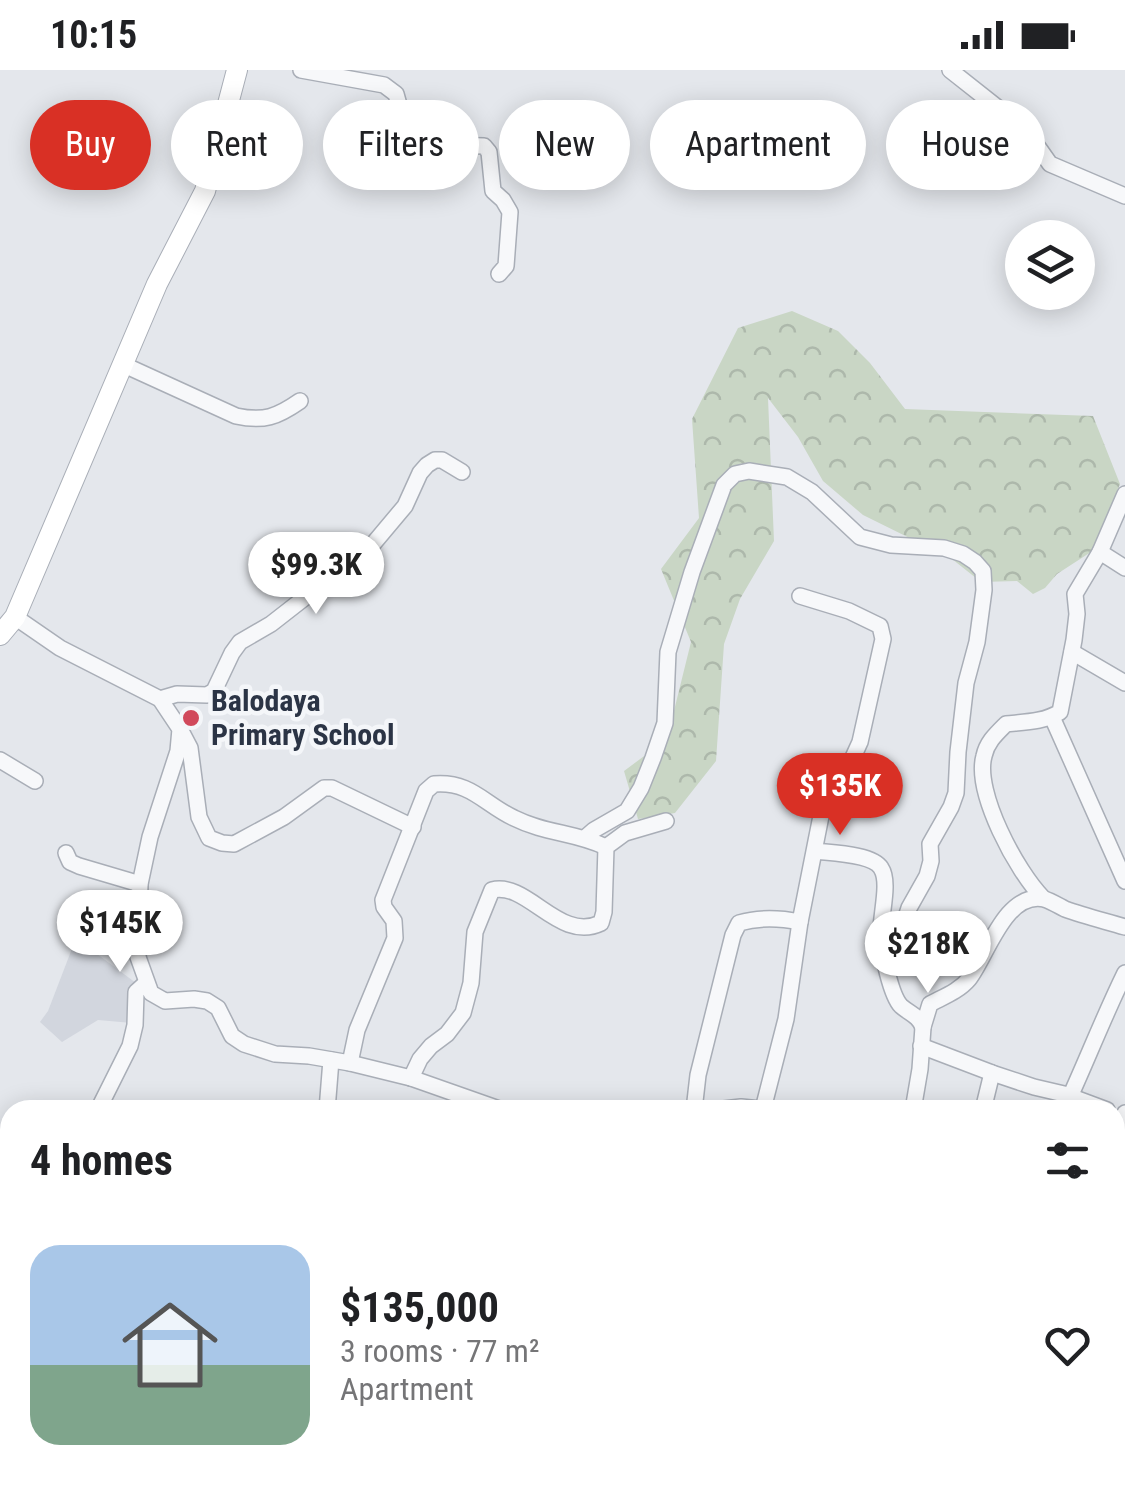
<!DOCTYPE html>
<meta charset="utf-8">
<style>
body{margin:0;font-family:"Roboto Condensed",sans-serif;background:#f2f2f2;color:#202124;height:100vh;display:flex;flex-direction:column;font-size:38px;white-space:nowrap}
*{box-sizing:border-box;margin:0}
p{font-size:32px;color:#757577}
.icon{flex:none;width:55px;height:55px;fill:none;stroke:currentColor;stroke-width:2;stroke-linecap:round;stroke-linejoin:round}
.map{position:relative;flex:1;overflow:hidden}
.details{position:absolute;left:0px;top:1030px;width:1125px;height:392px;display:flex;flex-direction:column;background:#fff;border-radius:30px 30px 0 0;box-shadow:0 5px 25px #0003}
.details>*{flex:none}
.top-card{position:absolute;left:30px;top:30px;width:1065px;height:90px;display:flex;gap:20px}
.tools{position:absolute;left:1005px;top:150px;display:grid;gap:20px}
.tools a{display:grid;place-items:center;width:90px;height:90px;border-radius:50%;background:#fff;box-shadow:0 5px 25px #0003;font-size:50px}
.price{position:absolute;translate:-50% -85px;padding:0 22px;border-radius:35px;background:#fff;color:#222;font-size:32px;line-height:65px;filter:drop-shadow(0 2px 5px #0008)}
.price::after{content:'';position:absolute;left:50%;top:60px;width:30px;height:22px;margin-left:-15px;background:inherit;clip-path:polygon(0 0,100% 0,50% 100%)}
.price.on{background:#d93025;color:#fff}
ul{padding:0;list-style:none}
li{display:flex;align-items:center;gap:30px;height:250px;padding:0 30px}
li+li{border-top:2px solid #e0e0e0}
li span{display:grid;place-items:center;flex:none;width:280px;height:200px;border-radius:30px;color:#555}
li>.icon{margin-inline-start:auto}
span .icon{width:120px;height:120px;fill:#fffc;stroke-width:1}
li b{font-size:42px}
h2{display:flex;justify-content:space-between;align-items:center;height:120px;padding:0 30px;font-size:42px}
.tag{padding:0 35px;border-radius:45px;background:#fff;box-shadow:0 5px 25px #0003;font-size:35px;line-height:90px}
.tag.on{background:#d93025;color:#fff}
.status{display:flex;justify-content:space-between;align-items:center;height:70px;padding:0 50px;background:#fff;direction:ltr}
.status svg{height:28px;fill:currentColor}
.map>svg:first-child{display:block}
</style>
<div class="status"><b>10:15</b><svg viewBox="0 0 49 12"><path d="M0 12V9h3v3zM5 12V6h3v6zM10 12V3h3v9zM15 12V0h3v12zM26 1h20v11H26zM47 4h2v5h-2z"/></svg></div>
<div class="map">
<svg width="1125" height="1421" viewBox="0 0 1125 1421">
<defs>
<pattern id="forest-crowns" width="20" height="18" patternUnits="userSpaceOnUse" patternTransform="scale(2.5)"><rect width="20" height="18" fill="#c9d6c5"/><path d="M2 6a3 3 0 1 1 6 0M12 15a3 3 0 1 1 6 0" fill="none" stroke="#adb8ab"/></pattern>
</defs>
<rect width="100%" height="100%" fill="#e4e7ec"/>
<polygon fill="#d2d6de" points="73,876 97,884 136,913 132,953 98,950 62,972 40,952 48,941"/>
<polygon fill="url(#forest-crowns)" points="792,241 838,261 870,293 905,339 1093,346 1120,414 1094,480 1057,504 1045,518 1033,524 1017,511 981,512 952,489 863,445 823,411 798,367 768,328 774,471 740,529 724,574 716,691 675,743 638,749 624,701 667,669 691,572 661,499 699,448 692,349 738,258"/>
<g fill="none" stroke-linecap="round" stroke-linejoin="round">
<defs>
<g id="minor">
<polyline points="301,0 384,15 396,24 409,71 415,74 484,76 489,82 493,121 503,130 510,142 506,196 499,204"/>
<polyline points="950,0 1026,60 1050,94 1125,126"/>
<path d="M122 294 236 346C264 352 277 347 300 331"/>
<polyline points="1100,482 1125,498"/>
<polyline points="15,547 60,578 160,629 180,659 178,681 150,767 140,814 138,887 151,923 165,931 194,929 207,931 218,938 232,966 244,974 275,984 309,986 350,993 411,1008 502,1040"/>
<polyline points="1072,582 1125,613"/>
<polyline points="160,629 177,624 207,625 214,621 232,583 240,572 271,554 321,515 340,508 363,486 405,436 420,403 427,395 435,390 442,390 462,402"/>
<polyline points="1052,647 1125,811"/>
<polyline points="180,659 190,678 199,747 209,768 222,773 234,774 284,747 324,718 332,718 413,757"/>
<polyline points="0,690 35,711"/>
<polyline points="586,767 594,760 627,741 641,718 653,688 665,653 668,582 692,502 724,415 735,404 749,401 787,407 812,422 860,467 891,475 944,478 963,484 975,492 983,501 984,520 977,572 966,613 958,682 956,723 951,737 930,774 931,791 927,806 909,838 897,874 886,891"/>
<path d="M815 781C831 783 873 784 881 798 891 813 879 849 881 868 882 883 891 926 901 936 910 944 918 945 923 957"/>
<polyline points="66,783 70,792 79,796 140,814"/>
<path d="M1043 828C1017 802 974 722 984 686 987 672 996 664 1006 654 1025 652 1044 652 1060 642L1074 570 1077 544 1075 524 1100 482 1125 424"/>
<polyline points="921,976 992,1003 1034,1017 1064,1024 1107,1040"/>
<path d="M350 993 357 960 395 868 394 851 384 837 383 830 426 721 434 714C471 711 484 734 514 748 546 764 575 762 606 777"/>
<path d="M411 1008 420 989 431 976 447 964 463 943 471 913 475 862 492 820C528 811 559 873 601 853L604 842 606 777 625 763 666 751"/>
<polyline points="763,1039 786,949 800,852"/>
<polyline points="98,1040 130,976 135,955 136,922 146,913"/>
<polyline points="327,1040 331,990"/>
<path d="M694 1040 698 1005 733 865 739 853C759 847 780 848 800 852L821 746 833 702 850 694 860 672 883 569 880 556 849 541 800 526"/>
<polyline points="715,1040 741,1037 771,1040"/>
<path d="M913 1040 920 999 923 957 930 934C943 927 959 921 969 909 987 886 1005 821 1044 829 1051 831 1059 836 1065 839 1084 846 1105 851 1125 857"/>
<polyline points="983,1040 992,1003"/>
<path d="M1064 1040C1085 995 1103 948 1125 903"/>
<polyline points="1115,1069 1125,1043"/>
<polyline points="1115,1141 1125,1133"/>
<polyline points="0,1178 10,1169"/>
<polyline points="0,1295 10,1297"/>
<polyline points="327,1412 328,1421"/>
<polyline points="255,1421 258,1412"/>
</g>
<polyline id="secondary" points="0,565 15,547 157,214 205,121 237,0"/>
</defs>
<use href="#minor" stroke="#a9aeb7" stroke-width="18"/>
<use href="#secondary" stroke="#a9aeb7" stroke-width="22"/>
<use href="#minor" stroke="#f7f8fa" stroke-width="15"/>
<use href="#secondary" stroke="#fff" stroke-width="20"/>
</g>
<circle fill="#d1495b" stroke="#f4f6f9" stroke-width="4" cx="191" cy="648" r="10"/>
<g text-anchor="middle" stroke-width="9" stroke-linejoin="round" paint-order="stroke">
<g font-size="30" font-weight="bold" fill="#2b3445" stroke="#f4f6f9" text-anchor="start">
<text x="211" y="641">Balodaya<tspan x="211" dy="34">Primary School</tspan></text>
</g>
</g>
</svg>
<div class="tools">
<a><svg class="icon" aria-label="layers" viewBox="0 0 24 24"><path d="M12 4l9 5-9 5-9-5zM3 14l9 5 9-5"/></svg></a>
</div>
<b class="price" style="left:316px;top:547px">$99.3K</b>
<b class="price on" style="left:840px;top:768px">$135K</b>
<b class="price" style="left:120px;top:905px">$145K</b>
<b class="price" style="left:928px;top:926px">$218K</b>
<div class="top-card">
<a class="tag on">Buy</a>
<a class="tag">Rent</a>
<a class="tag">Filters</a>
<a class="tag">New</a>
<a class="tag">Apartment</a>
<a class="tag">House</a>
</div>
<section class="details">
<h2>4 homes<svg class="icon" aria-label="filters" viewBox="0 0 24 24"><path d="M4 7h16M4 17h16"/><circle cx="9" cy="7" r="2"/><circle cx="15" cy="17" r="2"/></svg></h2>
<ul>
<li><span style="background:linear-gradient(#a9c7e8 60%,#7fa58c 0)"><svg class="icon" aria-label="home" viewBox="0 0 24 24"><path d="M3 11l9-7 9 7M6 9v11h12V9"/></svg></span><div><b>$135,000</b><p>3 rooms · 77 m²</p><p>Apartment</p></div><svg class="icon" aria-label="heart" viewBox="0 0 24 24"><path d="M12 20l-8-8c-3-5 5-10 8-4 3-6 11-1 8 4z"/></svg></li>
</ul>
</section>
</div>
